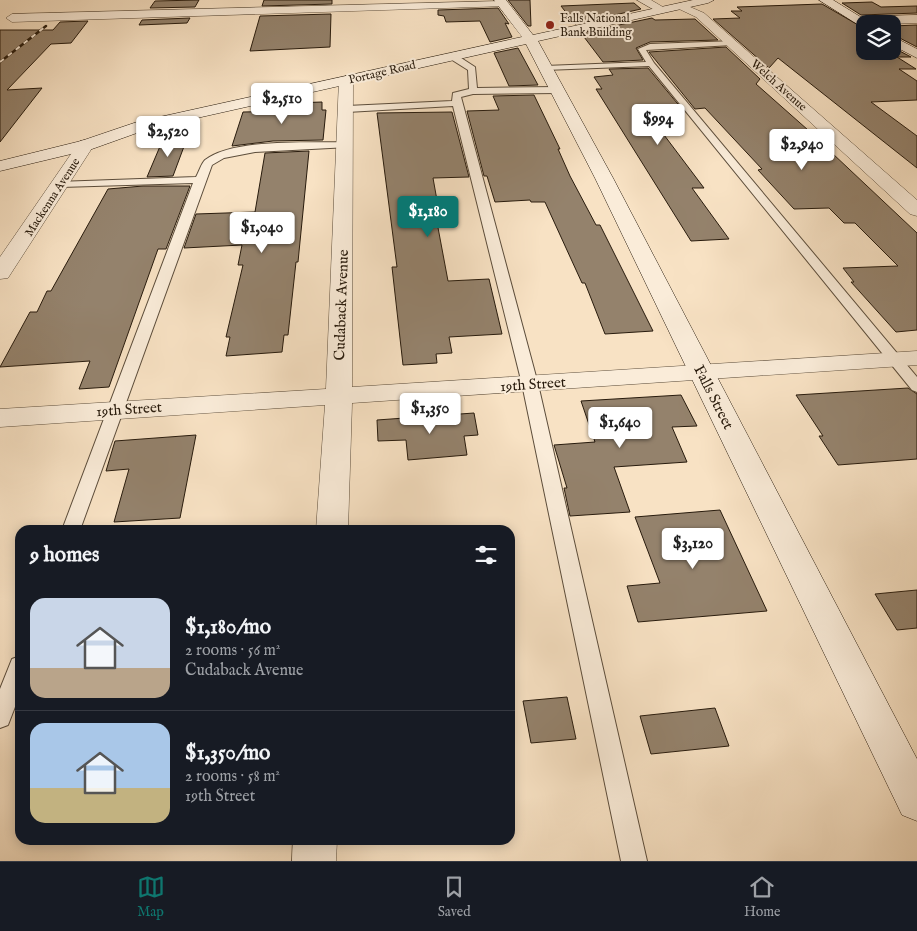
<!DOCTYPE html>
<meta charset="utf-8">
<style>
body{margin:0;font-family:"IM FELL English",serif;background:#242831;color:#f1f3f6;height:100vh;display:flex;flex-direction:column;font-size:19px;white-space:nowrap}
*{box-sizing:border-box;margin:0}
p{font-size:16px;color:#9ea1a6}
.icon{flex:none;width:28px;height:28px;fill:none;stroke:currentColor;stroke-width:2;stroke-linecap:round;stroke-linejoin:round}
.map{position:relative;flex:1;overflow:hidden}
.sheet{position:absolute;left:15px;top:525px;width:500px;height:320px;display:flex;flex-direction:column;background:#171b24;border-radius:15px;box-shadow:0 2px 12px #0003}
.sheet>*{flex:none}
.tools{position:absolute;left:856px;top:15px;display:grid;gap:10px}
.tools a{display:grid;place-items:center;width:45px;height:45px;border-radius:10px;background:#171b24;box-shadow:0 2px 12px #0003;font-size:25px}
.price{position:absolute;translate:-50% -42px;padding:0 11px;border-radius:5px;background:#fff;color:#222;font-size:16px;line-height:32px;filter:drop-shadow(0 1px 2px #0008)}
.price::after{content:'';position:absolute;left:50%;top:30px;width:15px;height:11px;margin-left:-8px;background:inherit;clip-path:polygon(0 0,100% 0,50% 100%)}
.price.active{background:#0f766e;color:#fff}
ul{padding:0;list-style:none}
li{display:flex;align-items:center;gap:15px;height:125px;padding:0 15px}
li+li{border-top:1px solid #363941}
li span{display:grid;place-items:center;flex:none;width:140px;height:100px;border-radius:15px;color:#555}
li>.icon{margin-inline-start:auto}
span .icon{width:60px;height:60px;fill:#fffc;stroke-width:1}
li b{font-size:21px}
h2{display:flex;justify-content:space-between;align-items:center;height:60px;padding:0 15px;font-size:21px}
.dock{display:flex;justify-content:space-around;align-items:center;height:70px;border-top:1px solid #363941;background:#171b24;font-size:14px;color:#9ea1a6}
.dock a{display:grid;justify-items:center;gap:2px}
.dock .active{color:#0f766e}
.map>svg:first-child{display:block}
</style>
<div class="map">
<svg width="917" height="861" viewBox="0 0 917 861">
<rect width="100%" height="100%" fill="#f8e2c4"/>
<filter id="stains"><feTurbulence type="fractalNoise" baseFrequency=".004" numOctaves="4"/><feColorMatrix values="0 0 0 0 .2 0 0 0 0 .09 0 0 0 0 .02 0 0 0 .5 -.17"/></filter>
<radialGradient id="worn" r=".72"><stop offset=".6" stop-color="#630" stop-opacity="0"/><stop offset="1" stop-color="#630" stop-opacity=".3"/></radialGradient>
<g fill="#94826c" stroke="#281b0d">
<polygon points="199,0 195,7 150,8 155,1"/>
<polygon points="264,0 332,0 332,4 262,6"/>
<polygon points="508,0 530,0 531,26 528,26"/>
<polygon points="872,2 881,7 917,6 917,13 861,15 842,3"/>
<polygon points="634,3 641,9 575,24 561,6"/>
<polygon points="822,4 865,29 865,51 892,51 892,47 911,57 897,57 916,69 899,69 917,81 917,100 871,102 917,136 917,168 778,58 769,68 713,19 740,18 731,11 742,11 737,7"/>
<polygon points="498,8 509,24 505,23 512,37 490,42 480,21 446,22 444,16 438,15 438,10"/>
<polygon points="331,14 330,47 250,51 260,16"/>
<polygon points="190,18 187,23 139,25 142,20"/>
<polygon points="652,18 655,20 695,19 718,40 650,42 636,48 643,60 603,62 581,33"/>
<polygon points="88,21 71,43 51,44 7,90 42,88 0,142 0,30 53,30 60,22"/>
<polygon points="917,25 917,47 892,34 892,26"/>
<polygon points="726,47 760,79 756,84 834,153 832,153 917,233 917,330 896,332 851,282 854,282 843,268 898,266 855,223 844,223 829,208 794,209 758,170 762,169 705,108 695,109 649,52"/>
<polygon points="518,48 538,85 509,86 494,53"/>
<polygon points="648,68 682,109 646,111 704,188 692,188 729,239 691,241 596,89 602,89 594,77 613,75 609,69"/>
<polygon points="534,95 560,149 558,149 570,176 596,225 600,225 653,331 605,334 585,283 582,283 545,202 531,202 530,200 495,202 487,176 484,176 467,111 499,110 493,96"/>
<polygon points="322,102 322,110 326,110 323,140 273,141 232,146 243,112 293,111 293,103"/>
<polygon points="452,112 469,177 433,178 440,217 436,217 448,281 489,279 502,334 449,337 452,353 436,354 437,363 403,365 392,267 397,267 377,113"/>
<polygon points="189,133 173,176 147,177 161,144"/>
<polygon points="309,151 298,262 296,262 288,335 284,335 282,352 226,356 230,337 226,337 243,265 238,265 242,245 184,248 196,214 255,212 265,153"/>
<polygon points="143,186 190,186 166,249 158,249 109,387 79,389 90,361 0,367 30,312 37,312 47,291 51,291 108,189"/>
<polygon points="908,388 917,394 917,459 838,465 819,436 823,436 796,395"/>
<polygon points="681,395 697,426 672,427 687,462 614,467 630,512 570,516 564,488 567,488 554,445 595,442 581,401"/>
<polygon points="474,413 478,435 464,436 467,455 408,460 406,440 378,441 377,420"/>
<polygon points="196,435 180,518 114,522 129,469 106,471 115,441"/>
<polygon points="720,510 767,611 638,622 627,586 660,583 635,517"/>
<polygon points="917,590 917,628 897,630 875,594"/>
<polygon points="567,697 576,739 531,743 523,701"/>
<polygon points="715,708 729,746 651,754 640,716"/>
</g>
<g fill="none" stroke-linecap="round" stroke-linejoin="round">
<defs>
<g id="lane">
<polygon points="735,41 736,43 732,45 646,50 654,63 917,377 917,392 912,390 649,66 545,70 541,68 545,66 646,62 638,49 650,44"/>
<polygon points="449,54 455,54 475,67 477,88 558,87 562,90 558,93 473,94 461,97 538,384 647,861 621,861 522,384 453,106 347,112 343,109 347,106 452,101 453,93 469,89 468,70 449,58"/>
<path d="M346 142 351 145 349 147 255 152 224 158 212 165 80 530H62L193 183 61 187 57 186V182L196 177C199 172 201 164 205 160 234 138 310 143 346 142Z"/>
<polygon points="20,656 20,694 8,725 0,728 0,689 12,659"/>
</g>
<g id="street">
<polygon points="637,0 651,0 668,10 666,12 658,12"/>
<polygon points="503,1 509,4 507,6 12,22 6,18 12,14"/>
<polygon points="681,3 704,13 917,200 917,216 910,214 696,17 677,8 675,6"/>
<polygon points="917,15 917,23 862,25 856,21 862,17"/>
<polygon points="346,76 353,80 352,387 917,351 917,365 352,403 348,530 316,530 325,405 0,427 0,409 326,389 339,80"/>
<polygon points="86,140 92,141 94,145 8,278 0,279 0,257 80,141"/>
<polygon points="293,840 337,840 336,861 292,861"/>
</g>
<g id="secondary">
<polygon points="494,0 506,0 533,35 693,0 714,0 708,3 538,41 613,178 917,759 917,821 902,815 595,178 526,44 148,129 92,149 0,171 0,161 81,141 137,122 522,37"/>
<polygon points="819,0 833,0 872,24 865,24 865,27 862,27"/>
<polygon points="892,36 917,49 917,58 892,45"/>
</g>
</defs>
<use href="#lane" stroke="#5c4d3b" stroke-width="2"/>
<use href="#street" stroke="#5c4d3b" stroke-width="1"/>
<use href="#secondary" stroke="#281b0d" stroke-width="1"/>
<use href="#lane" fill="#faecd9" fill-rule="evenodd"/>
<use href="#street" fill="#faecd9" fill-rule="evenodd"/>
<use href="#secondary" fill="#faecd9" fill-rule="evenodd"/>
<defs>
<polyline id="rail" points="0,62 46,26"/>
</defs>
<use href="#rail" stroke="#281b0d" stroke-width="2.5"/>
<use href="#rail" stroke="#faecd9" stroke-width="2" stroke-dasharray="5" stroke-linecap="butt"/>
</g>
<circle fill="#8f2418" stroke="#faecd9" stroke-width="2" cx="550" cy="25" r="5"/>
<g text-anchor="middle" stroke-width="4" stroke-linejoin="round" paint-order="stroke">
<g font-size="12" fill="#281b0d" stroke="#faecd9" text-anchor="start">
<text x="560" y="22">Falls National<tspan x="560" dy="14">Bank Building</tspan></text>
</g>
<g font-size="12" fill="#281b0d" stroke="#faecd9">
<text transform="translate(382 72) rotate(-13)" y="4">Portage Road</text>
<text transform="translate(779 85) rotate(42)" y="4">Welch Avenue</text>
<text transform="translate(52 197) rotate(-57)" y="4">Mackenna Avenue</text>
</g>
<g font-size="15" fill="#281b0d" stroke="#faecd9">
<text transform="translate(341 305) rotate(-88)" y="5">Cudaback Avenue</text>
<text transform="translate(533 384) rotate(-4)" y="5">19th Street</text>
<text transform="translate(714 397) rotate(63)" y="5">Falls Street</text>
<text transform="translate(129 409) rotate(-4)" y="5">19th Street</text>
</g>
</g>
<rect width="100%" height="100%" filter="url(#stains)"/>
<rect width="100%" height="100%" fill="url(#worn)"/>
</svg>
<div class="tools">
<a><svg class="icon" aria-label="layers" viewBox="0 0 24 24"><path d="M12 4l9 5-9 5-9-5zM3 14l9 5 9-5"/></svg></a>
</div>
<b class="price" style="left:282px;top:125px">$2,510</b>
<b class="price" style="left:658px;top:146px">$994</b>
<b class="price" style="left:168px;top:158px">$2,520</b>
<b class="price" style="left:802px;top:171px">$2,940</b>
<b class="price active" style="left:428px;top:238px">$1,180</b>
<b class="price" style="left:262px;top:254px">$1,040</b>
<b class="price" style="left:430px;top:435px">$1,350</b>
<b class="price" style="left:620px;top:449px">$1,640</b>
<b class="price" style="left:693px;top:570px">$3,120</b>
<section class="sheet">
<h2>9 homes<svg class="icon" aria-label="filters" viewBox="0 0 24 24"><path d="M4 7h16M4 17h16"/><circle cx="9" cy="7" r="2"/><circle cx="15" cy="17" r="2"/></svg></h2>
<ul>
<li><span style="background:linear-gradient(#c9d6e8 70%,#b9a48a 0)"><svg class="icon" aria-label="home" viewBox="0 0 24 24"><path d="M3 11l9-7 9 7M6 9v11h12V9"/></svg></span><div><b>$1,180/mo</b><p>2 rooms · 56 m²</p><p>Cudaback Avenue</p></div></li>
<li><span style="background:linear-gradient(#a9c7e8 65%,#c2b280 0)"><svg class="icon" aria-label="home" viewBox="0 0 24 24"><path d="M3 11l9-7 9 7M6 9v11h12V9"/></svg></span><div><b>$1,350/mo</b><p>2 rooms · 58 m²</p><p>19th Street</p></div></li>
</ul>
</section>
</div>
<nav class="dock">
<a class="active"><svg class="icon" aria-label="map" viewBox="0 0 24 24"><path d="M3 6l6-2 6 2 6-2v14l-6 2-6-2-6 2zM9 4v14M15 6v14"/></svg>Map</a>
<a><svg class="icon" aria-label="saved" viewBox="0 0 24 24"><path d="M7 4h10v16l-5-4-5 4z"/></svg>Saved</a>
<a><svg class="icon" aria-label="home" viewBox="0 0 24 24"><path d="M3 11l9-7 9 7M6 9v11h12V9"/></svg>Home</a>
</nav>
